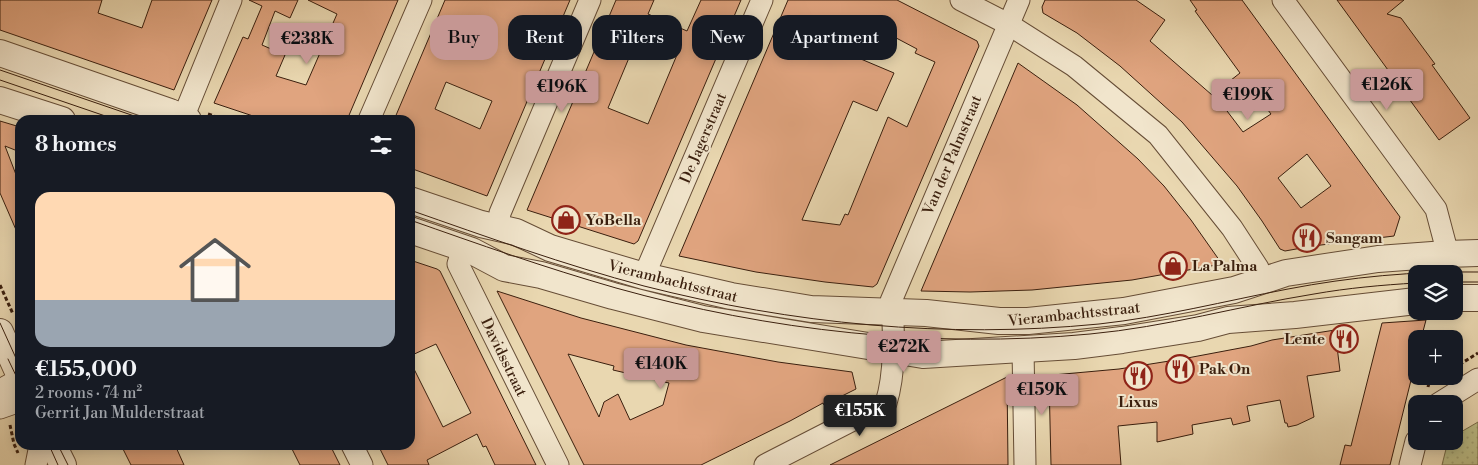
<!DOCTYPE html>
<meta charset="utf-8">
<style>
body{margin:0;font-family:"Libre Bodoni",serif;background:#242831;color:#f1f3f6;height:100vh;display:flex;flex-direction:column;font-size:19px;white-space:nowrap}
*{box-sizing:border-box;margin:0}
p{font-size:16px;color:#9ea1a6}
.icon{flex:none;width:28px;height:28px;fill:none;stroke:currentColor;stroke-width:2;stroke-linecap:round;stroke-linejoin:round}
.map{position:relative;flex:1;overflow:hidden}
.sheet{position:absolute;left:15px;top:115px;width:400px;height:335px;display:flex;flex-direction:column;background:#171b24;border-radius:15px;box-shadow:0 2px 12px #0003}
.sheet>*{flex:none}
.banner{position:absolute;left:430px;top:15px;width:475px;height:45px;display:flex;gap:10px}
.tools{position:absolute;left:1408px;top:265px;display:grid;gap:10px}
.tools a{display:grid;place-items:center;width:55px;height:55px;border-radius:10px;background:#171b24;box-shadow:0 2px 12px #0003;font-size:25px}
.price{position:absolute;translate:-50% -42px;padding:0 11px;border-radius:5px;background:#c59692;color:#111;font-size:16px;line-height:32px;filter:drop-shadow(0 1px 2px #0008)}
.price::after{content:'';position:absolute;left:50%;top:30px;width:15px;height:11px;margin-left:-8px;background:inherit;clip-path:polygon(0 0,100% 0,50% 100%)}
.price.selected{background:#222;color:#fff}
ul{padding:0;list-style:none}
li{display:grid;align-content:center;gap:10px;height:265px;padding:0 20px}
li span{display:grid;place-items:center;height:155px;border-radius:15px;color:#555}
li>.icon{margin-inline-start:auto}
span .icon{width:90px;height:90px;fill:#fffc;stroke-width:1}
li b{font-size:21px}
h2{display:flex;justify-content:space-between;align-items:center;height:60px;padding:0 20px;font-size:21px}
.pill{padding:0 18px;border-radius:15px;background:#171b24;box-shadow:0 2px 12px #0003;font-size:18px;line-height:45px}
.pill.selected{background:#c59692;color:#111}
.map>svg:first-child{display:block}
</style>
<div class="map">
<svg width="1478" height="465" viewBox="0 0 1478 465">
<defs>
<pattern id="park-dots" width="8" height="8" patternUnits="userSpaceOnUse" patternTransform="scale(1.25)"><rect width="8" height="8" fill="#bbbd87"/><path d="M2 2h.1M6 6h.1" fill="none" stroke="#a2a273" stroke-width="1.8" stroke-linecap="round"/></pattern>
</defs>
<rect width="100%" height="100%" fill="#e9d7b0"/>
<filter id="stains"><feTurbulence type="fractalNoise" baseFrequency=".004" numOctaves="4"/><feColorMatrix values="0 0 0 0 .2 0 0 0 0 .09 0 0 0 0 .02 0 0 0 .5 -.17"/></filter>
<radialGradient id="worn" r=".72"><stop offset=".6" stop-color="#630" stop-opacity="0"/><stop offset="1" stop-color="#630" stop-opacity=".3"/></radialGradient>
<polygon fill="url(#park-dots)" stroke="#7a6e4a" points="1478,422 1478,465 1442,465 1448,441 1454,441 1454,436"/>
<g fill="#e0a47f" stroke="#3a1f0e" fill-rule="evenodd">
<polygon points="0,0 102,0 98,13 142,28 152,0 212,0 174,90 0,30"/>
<polygon points="249,0 298,0 290,18 275,11 262,45 285,55 276,76 306,85 337,14 308,0 398,0 347,120 265,120 214,103 243,37 248,39 262,6"/>
<path d="M445 0H570L487 196 410 168V120H394ZM446 82 492 101 480 129 435 109Z"/>
<path d="M616 0H654L648 14 687 31 701 0H741L638 241 634 244 527 210ZM639 34 679 50 648 124 608 108Z"/>
<path d="M788 0H897L977 41 979 46 877 284 873 287 825 282 756 272 679 256ZM866 22 917 49 915 53 935 62 907 127 888 117 848 215 845 214 840 225 802 220 853 101 877 111 894 73 849 54Z"/>
<path d="M1045 0H1136L1165 20 1150 41 1212 95 1240 73 1195 11 1197 10 1190 0H1242L1400 217 1394 236 1313 246 1285 251 1280 249 1262 221 1237 186 1182 122 1120 66 1077 33 1043 13 1042 7ZM1251 88 1271 114 1243 132 1224 107ZM1307 154 1331 186 1301 208 1278 178Z"/>
<polygon points="1337,0 1404,0 1387,14 1401,18 1435,64 1432,65 1470,118 1439,140"/>
<polygon points="1018,63 1077,105 1138,159 1164,186 1191,220 1222,264 1132,280 1032,290 970,292 921,291"/>
<polygon points="0,121 20,127 20,152 5,146 20,185 20,239 0,193"/>
<polygon points="410,260 437,269 440,271 536,465 495,465 486,446 483,447 477,434 427,460 429,465 388,465 378,445 410,445 410,361 443,427 471,413 436,344 410,356"/>
<path d="M497 291 581 318 686 345 778 362 852 372 856 389 824 405 823 403 790 421 701 465H584ZM568 354 614 366 613 370 669 383 663 405 630 420 618 394 604 402 599 417Z"/>
<polygon points="1426,320 1421,339 1416,339 1416,360 1390,465 1340,465 1345,445 1351,446 1382,323"/>
<polygon points="1335,330 1340,371 1307,376 1314,417 1297,425 1288,427 1287,423 1285,423 1280,400 1247,406 1250,421 1233,425 1231,418 1192,425 1193,434 1157,442 1157,422 1118,426 1121,465 1051,465 1049,379 1053,375 1119,369 1182,359 1251,346 1272,340"/>
<polygon points="1007,377 1008,465 830,465 973,394"/>
<polygon points="121,445 175,445 184,465 131,465"/>
<polygon points="290,445 330,445 340,465 300,465"/>
</g>
<g fill="none" stroke-linecap="round" stroke-linejoin="round">
<defs>
<g id="minor">
<polyline points="961,0 1008,24 1074,66 1158,135 1232,228 1258,268 1262,280"/>
<polyline points="1283,0 1436,209 1445,243 1446,254"/>
<polyline points="183,118 231,0"/>
<polyline points="369,120 421,0"/>
<polyline points="498,227 500,213 590,0"/>
<polyline points="463,248 458,264 558,465"/>
<polyline points="644,276 762,0"/>
<polyline points="1023,349 1025,465"/>
<polyline points="0,390 20,379"/>
<polyline points="1438,404 1478,379"/>
<polyline points="0,408 20,401"/>
<polyline points="352,445 362,465"/>
<polyline points="36,465 40,445"/>
<path d="M765 465 886 403C895 375 895 330 891 301L1019 0"/>
<polyline points="1410,465 1416,441"/>
</g>
<g id="tertiary">
<polyline points="0,53 170,112 188,120"/>
<polyline points="0,100 62,120"/>
<polyline points="410,200 481,224 516,232 550,248 644,276 731,296 811,309 926,313 999,321 1028,321 1124,311 1234,290 1286,273 1378,259 1446,254 1478,253"/>
<polyline points="410,230 472,251 504,268 541,275 613,296 703,319 923,355 1074,346 1122,340 1198,328 1228,320 1295,315 1416,301"/>
<polyline points="1454,298 1478,298"/>
<polyline points="0,332 20,376"/>
<polyline points="53,445 63,465"/>
</g>
</defs>
<use href="#minor" stroke="#664d36" stroke-width="23"/>
<use href="#tertiary" stroke="#664d36" stroke-width="28"/>
<g stroke="#3a1f0e" stroke-width="3" stroke-dasharray="4 2.5" stroke-linecap="butt">
<polyline points="208,114 226,120"/>
<polyline points="0,285 13,314"/>
<polyline points="1454,368 1478,353"/>
<polyline points="1428,387 1429,383 1440,376"/>
<polyline points="10,425 14,444 18,453"/>
</g>
<use href="#minor" stroke="#f1e5cc" stroke-width="21"/>
<use href="#tertiary" stroke="#f1e5cc" stroke-width="26"/>
<g stroke="#3a1f0e" stroke-width="1">
<polyline points="0,70 146,120"/>
<polyline points="0,80 117,120"/>
<path d="M410 210C487 237 565 265 644 286 793 324 946 339 1099 324 1163 317 1225 301 1288 289 1350 277 1415 271 1478 272"/>
<path d="M410 220C478 244 546 268 616 288 770 331 931 349 1090 334 1166 327 1239 306 1314 294 1348 288 1382 285 1416 283"/>
<polyline points="1454,282 1478,282"/>
<polyline points="0,323 20,367"/>
<polyline points="8,359 20,384"/>
<polyline points="49,445 58,465"/>
<polyline points="58,445 68,465"/>
</g>
</g>
<defs>
<symbol id="shop-ring" viewBox="-11 -11 22 22"><circle r="9.5" fill="#f1e5cc" stroke="#8f2418" stroke-width="1.5"/><path d="M-5-2.5h2.3a2.7 3.5 0 0 1 5.4 0H5L5.5 6h-11ZM-1.5-2.5h3a1.5 2.3 0 0 0-3 0Z" fill="#8f2418"/></symbol>
<symbol id="restaurant-ring" viewBox="-11 -11 22 22"><circle r="9.5" fill="#f1e5cc" stroke="#8f2418" stroke-width="1.5"/><path d="M-5-6h1v4h1v-4h1v4h1v-4h1v5L-1.5 .5V6h-2V.5L-5-1ZM5-6V6H3V1.5H1.5Q1.5-4 5-6Z" fill="#8f2418"/></symbol>
</defs>
<g fill-rule="evenodd">
<use href="#shop-ring" x="550" y="204" width="32" height="32"/>
<use href="#restaurant-ring" x="1291" y="222" width="32" height="32"/>
<use href="#shop-ring" x="1157" y="250" width="32" height="32"/>
<use href="#restaurant-ring" x="1328" y="323" width="32" height="32"/>
<use href="#restaurant-ring" x="1164" y="353" width="32" height="32"/>
<use href="#restaurant-ring" x="1122" y="360" width="32" height="32"/>
</g>
<g text-anchor="middle" stroke-width="4" stroke-linejoin="round" paint-order="stroke">
<g font-size="15" fill="#3a1f0e" stroke="#f1e5cc">
<text transform="translate(703 138) rotate(-67)" y="5">De Jagerstraat</text>
<text transform="translate(952 155) rotate(-67)" y="5">Van der Palmstraat</text>
<text transform="translate(673 281) rotate(14)" y="5">Vierambachtsstraat</text>
<text transform="translate(1074 314) rotate(-6)" y="5">Vierambachtsstraat</text>
<text transform="translate(504 357) rotate(64)" y="5">Davidsstraat</text>
</g>
<g font-size="15" font-weight="bold" fill="#3a1f0e" stroke="#f1e5cc" text-anchor="start">
<text x="585" y="225">YoBella</text>
<text x="1326" y="243">Sangam</text>
<text x="1192" y="271">La Palma</text>
<text x="1325" y="344" text-anchor="end">Lente</text>
<text x="1199" y="374">Pak On</text>
<text x="1138" y="407" text-anchor="middle">Lixus</text>
</g>
</g>
<rect width="100%" height="100%" filter="url(#stains)"/>
<rect width="100%" height="100%" fill="url(#worn)"/>
</svg>
<div class="tools">
<a><svg class="icon" aria-label="layers" viewBox="0 0 24 24"><path d="M12 4l9 5-9 5-9-5zM3 14l9 5 9-5"/></svg></a>
<a>+</a>
<a>−</a>
</div>
<b class="price" style="left:307px;top:65px">€238K</b>
<b class="price" style="left:1387px;top:111px">€126K</b>
<b class="price" style="left:562px;top:113px">€196K</b>
<b class="price" style="left:1248px;top:121px">€199K</b>
<b class="price" style="left:904px;top:373px">€272K</b>
<b class="price" style="left:661px;top:390px">€140K</b>
<b class="price" style="left:1042px;top:416px">€159K</b>
<b class="price selected" style="left:860px;top:437px">€155K</b>
<div class="banner">
<a class="pill selected">Buy</a>
<a class="pill">Rent</a>
<a class="pill">Filters</a>
<a class="pill">New</a>
<a class="pill">Apartment</a>
</div>
<section class="sheet">
<h2>8 homes<svg class="icon" aria-label="filters" viewBox="0 0 24 24"><path d="M4 7h16M4 17h16"/><circle cx="9" cy="7" r="2"/><circle cx="15" cy="17" r="2"/></svg></h2>
<ul>
<li><span style="background:linear-gradient(#ffd9b3 70%,#9aa5b1 0)"><svg class="icon" aria-label="home" viewBox="0 0 24 24"><path d="M3 11l9-7 9 7M6 9v11h12V9"/></svg></span><div><b>€155,000</b><p>2 rooms · 74 m²</p><p>Gerrit Jan Mulderstraat</p></div></li>
</ul>
</section>
</div>
